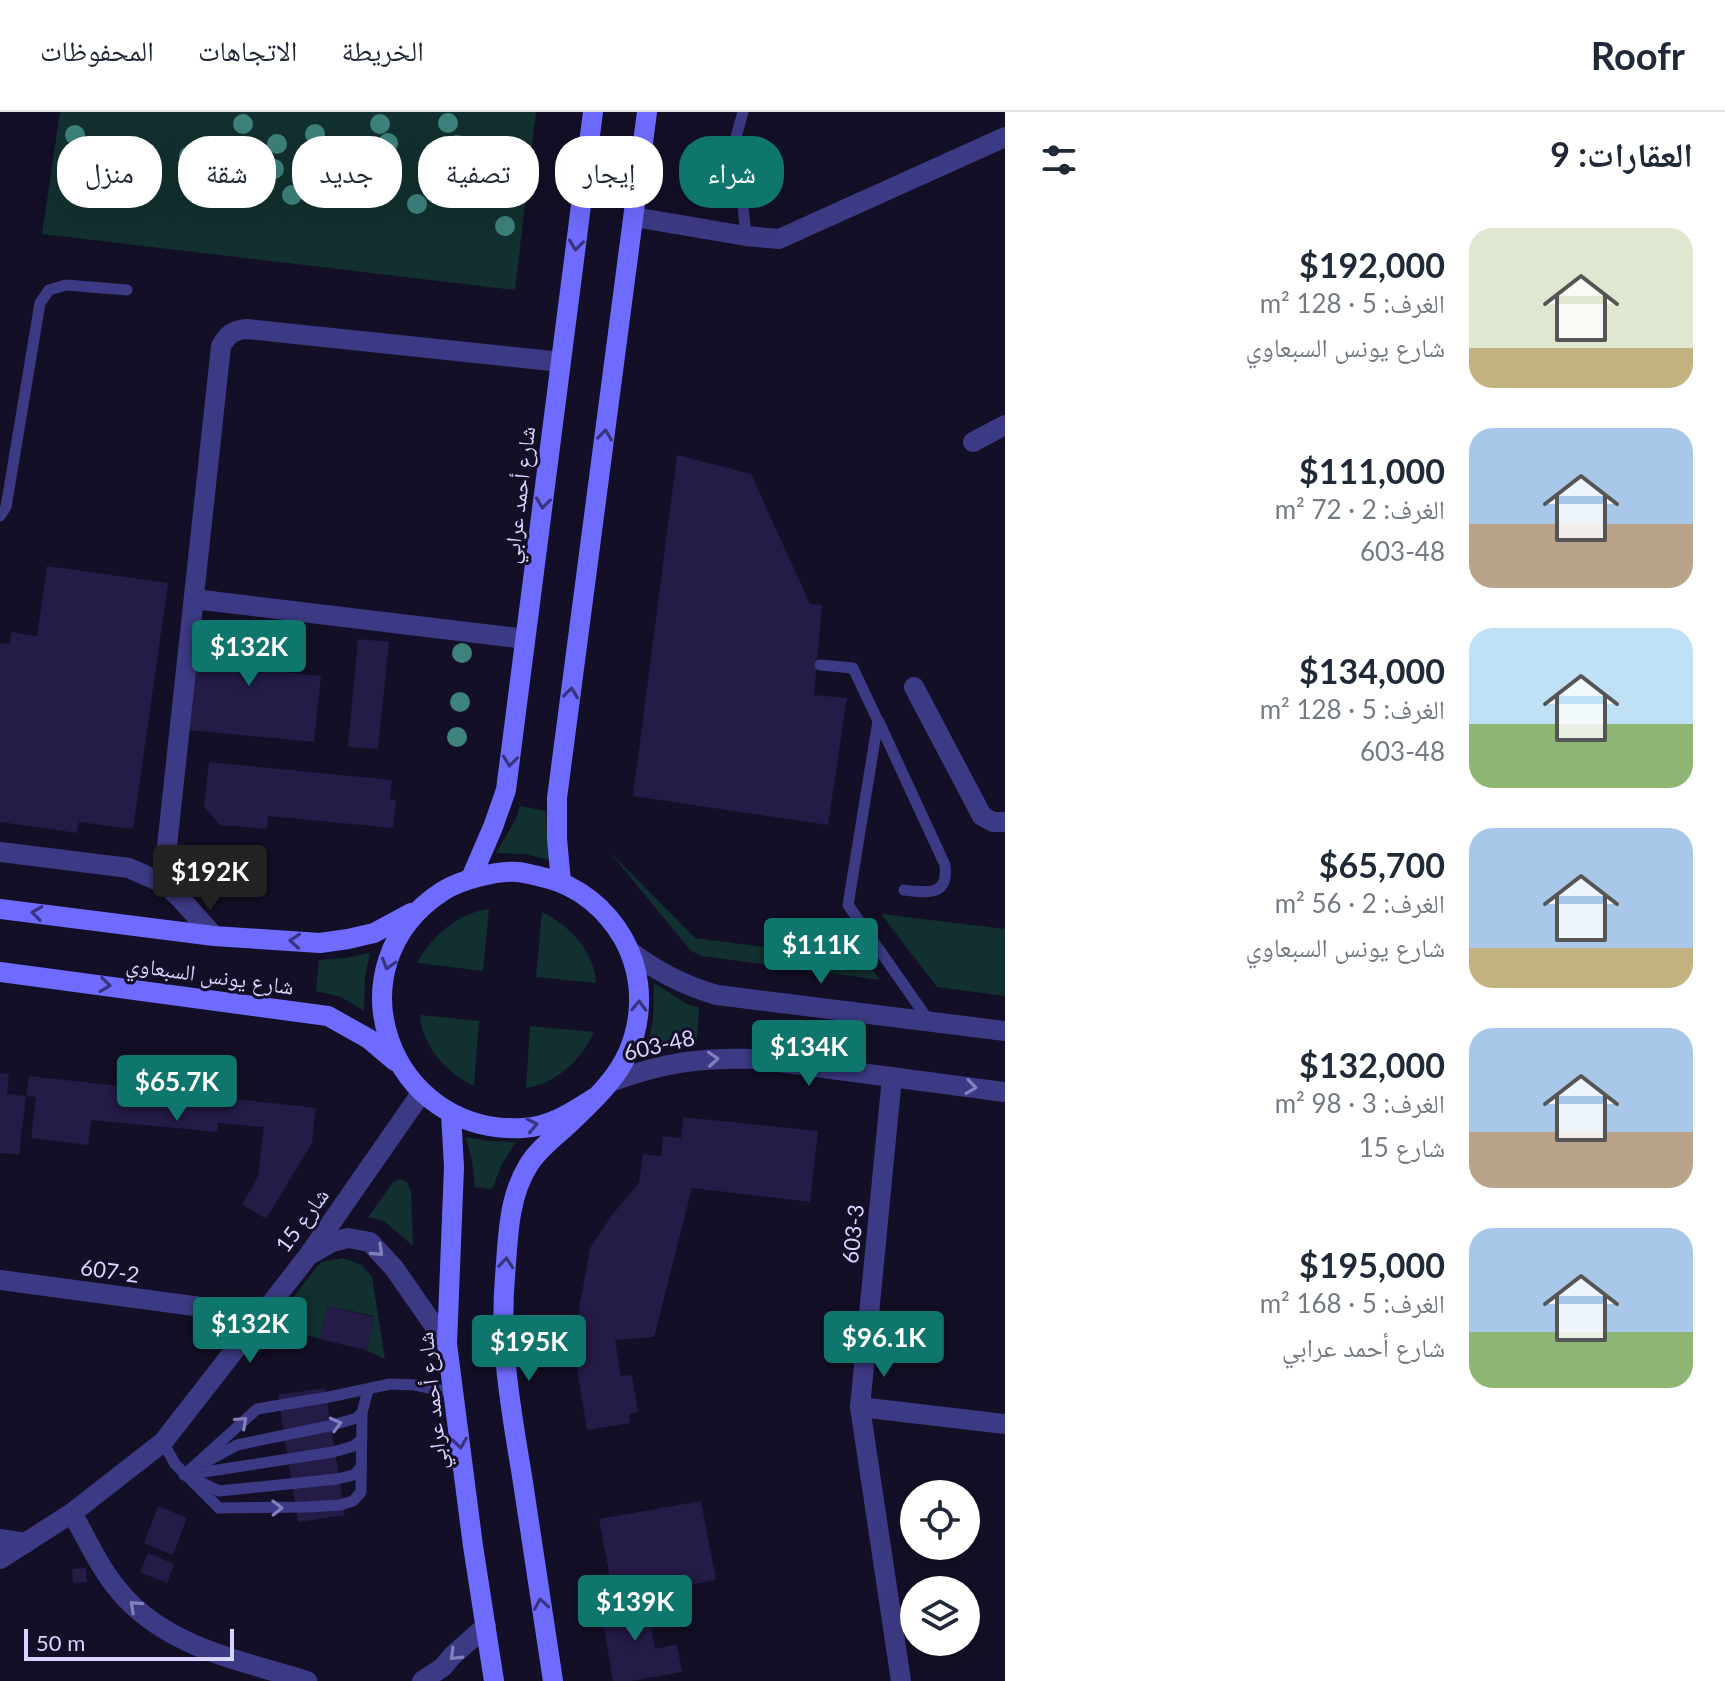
<!DOCTYPE html>
<html lang="ar">
<meta charset="utf-8">
<style>
body{margin:0;font-family:Lato,"Noto Naskh Arabic",sans-serif;background:#f6f6f7;color:#1f2937;direction:rtl;height:100vh;display:flex;flex-direction:column;font-size:30px;white-space:nowrap}
*{box-sizing:border-box;margin:0}
p{font-size:26px;color:#747a83}
.icon{flex:none;width:44px;height:44px;fill:none;stroke:currentColor;stroke-width:2;stroke-linecap:round;stroke-linejoin:round}
.map{position:relative;flex:1;overflow:hidden;direction:ltr}
.sheet{display:flex;flex-direction:column;background:#fff;width:720px}
.sheet>*{flex:none}
.banner{position:absolute;left:24px;top:24px;width:760px;height:72px;direction:rtl;display:flex;gap:16px}
.tools{position:absolute;left:900px;top:1368px;display:grid;gap:16px}
.tools a{display:grid;place-items:center;width:80px;height:80px;border-radius:50%;background:#fff;box-shadow:0 8px 32px #0002;font-size:40px}
.scale{position:absolute;left:24px;bottom:20px;width:210px;box-sizing:border-box;padding-left:8px;border:4px solid #d9d4ff;border-top:0;font-size:22px;line-height:28px;white-space:nowrap;color:#d9d4ff;-webkit-text-stroke:6px #130f26;paint-order:stroke}
.price{position:absolute;translate:-50% -68px;padding:0 18px;border-radius:8px;background:#0f766e;color:#fff;font-size:26px;line-height:52px;filter:drop-shadow(0 2px 4px #0008)}
.price::after{content:'';position:absolute;left:50%;top:48px;width:24px;height:18px;margin-left:-12px;background:inherit;clip-path:polygon(0 0,100% 0,50% 100%)}
.price.current{background:#222;color:#fff}
ul{padding:0;list-style:none}
li{display:flex;align-items:center;gap:24px;height:200px;padding:0 32px}
li span{display:grid;place-items:center;flex:none;width:224px;height:160px;border-radius:24px;color:#555}
li>.icon{margin-inline-start:auto}
span .icon{width:96px;height:96px;fill:#fffc;stroke-width:1}
li b{font-size:34px}
h2{display:flex;justify-content:space-between;align-items:center;height:96px;padding:0 32px;font-size:34px}
.chip{padding:0 28px;border-radius:32px;background:#fff;box-shadow:0 8px 32px #0002;font-size:28px;line-height:72px}
.chip.current{background:#0f766e;color:#fff}
header{display:flex;align-items:center;gap:48px;box-sizing:border-box;height:112px;padding:0 40px;background:#fff;border-bottom:2px solid #e0e1e3}
header strong{font-size:38px}
nav{display:flex;gap:44px;margin-inline-start:auto;font-size:28px}
main{display:flex;flex:1;min-height:0}
.map>svg:first-child{display:block}
</style>
<header>
<strong>Roofr</strong>
<nav><a>الخريطة</a><a>الاتجاهات</a><a>المحفوظات</a></nav>
</header>
<main>
<section class="sheet">
<h2>العقارات: 9<svg class="icon" aria-label="filters" viewBox="0 0 24 24"><path d="M4 7h16M4 17h16"/><circle cx="9" cy="7" r="2"/><circle cx="15" cy="17" r="2"/></svg></h2>
<ul>
<li><span style="background:linear-gradient(#dfe7d0 75%,#c2b280 0)"><svg class="icon" aria-label="home" viewBox="0 0 24 24"><path d="M3 11l9-7 9 7M6 9v11h12V9"/></svg></span><div><b>$192,000</b><p>الغرف: 5 · 128 m²</p><p>شارع يونس السبعاوي</p></div></li>
<li><span style="background:linear-gradient(#a9c7e8 60%,#b9a48a 0)"><svg class="icon" aria-label="home" viewBox="0 0 24 24"><path d="M3 11l9-7 9 7M6 9v11h12V9"/></svg></span><div><b>$111,000</b><p>الغرف: 2 · 72 m²</p><p>603-48</p></div></li>
<li><span style="background:linear-gradient(#bfe0f5 60%,#8fb573 0)"><svg class="icon" aria-label="home" viewBox="0 0 24 24"><path d="M3 11l9-7 9 7M6 9v11h12V9"/></svg></span><div><b>$134,000</b><p>الغرف: 5 · 128 m²</p><p>603-48</p></div></li>
<li><span style="background:linear-gradient(#a9c7e8 75%,#c2b280 0)"><svg class="icon" aria-label="home" viewBox="0 0 24 24"><path d="M3 11l9-7 9 7M6 9v11h12V9"/></svg></span><div><b>$65,700</b><p>الغرف: 2 · 56 m²</p><p>شارع يونس السبعاوي</p></div></li>
<li><span style="background:linear-gradient(#a9c7e8 65%,#b9a48a 0)"><svg class="icon" aria-label="home" viewBox="0 0 24 24"><path d="M3 11l9-7 9 7M6 9v11h12V9"/></svg></span><div><b>$132,000</b><p>الغرف: 3 · 98 m²</p><p>شارع 15</p></div></li>
<li><span style="background:linear-gradient(#a9c7e8 65%,#8fb573 0)"><svg class="icon" aria-label="home" viewBox="0 0 24 24"><path d="M3 11l9-7 9 7M6 9v11h12V9"/></svg></span><div><b>$195,000</b><p>الغرف: 5 · 168 m²</p><p>شارع أحمد عرابي</p></div></li>
</ul>
</section>
<div class="map">
<svg width="1005" height="1569" viewBox="0 0 1005 1569">
<rect width="100%" height="100%" fill="#130f26"/>
<g fill="#12302f">
<polygon points="60,0 536,0 515,178 42,122"/>
<polygon points="520,694 546,699 547,724 553,749 526,742 496,741 516,707"/>
<polygon points="608,738 695,826 866,848 880,868 702,844 691,839"/>
<path d="M489 797 483 859 417 851C432 824 457 801 489 797Z"/>
<path d="M542 800C570 814 594 839 596 871L536 865Z"/>
<polygon points="881,802 1005,817 1005,884 937,875"/>
<polygon points="370,841 365,865 364,899 341,885 316,879 319,848 345,846"/>
<polygon points="654,871 687,892 699,896 697,927 671,930 647,938 653,907"/>
<path d="M420 903 479 909 474 974C446 961 422 934 420 903Z"/>
<path d="M530 914 594 920C582 947 556 972 526 976Z"/>
<polygon points="466,1025 488,1029 516,1030 502,1052 492,1077 475,1075 472,1049"/>
<polygon points="400,1067 407,1070 411,1079 413,1134 384,1109 368,1105 393,1070"/>
<polygon points="343,1146 362,1153 372,1165 385,1247 366,1238 374,1204 328,1194 320,1227 272,1212 321,1150"/>
</g>
<g fill="#241b47">
<polygon points="677,343 751,362 810,492 822,493 814,583 847,586 828,713 633,684"/>
<polygon points="47,454 168,471 133,717 79,710 77,721 0,710 0,531 10,532 11,520 37,524"/>
<polygon points="200,509 266,515 262,558 321,564 314,630 189,618"/>
<polygon points="358,527 389,530 378,637 348,635"/>
<polygon points="209,650 392,668 390,687 396,688 393,716 268,704 267,717 220,713 204,695"/>
<polygon points="0,961 9,962 7,982 26,984 19,1043 0,1041"/>
<polygon points="29,964 316,996 312,1031 266,1107 242,1092 258,1065 264,1015 218,1011 217,1020 91,1008 88,1033 31,1026 36,985 26,984"/>
<polygon points="683,1005 818,1019 810,1090 692,1076 654,1225 615,1228 621,1264 632,1263 638,1300 629,1302 630,1311 587,1318 573,1230 590,1136 612,1103 639,1071 643,1042 661,1044 663,1024 681,1026"/>
<polygon points="328,1194 374,1205 366,1238 320,1227"/>
<polygon points="325,1276 345,1403 298,1410 278,1283"/>
<polygon points="701,1389 716,1468 614,1487 599,1407"/>
<polygon points="158,1394 187,1406 173,1443 144,1431"/>
<polygon points="148,1441 174,1452 167,1471 140,1460"/>
<polygon points="86,1456 87,1470 73,1471 72,1457"/>
<polygon points="646,1484 655,1537 677,1532 682,1560 631,1569 613,1569 600,1492"/>
</g>
<g fill="none" stroke-linecap="round" stroke-linejoin="round">
<g stroke="#3d3a85" stroke-width="11">
<polyline points="743,0 736,25 746,124"/>
<polyline points="0,404 6,395 40,191 49,178 66,173 127,178"/>
<polyline points="820,553 853,556 878,609 848,793 929,909"/>
<path d="M879 610 945 753C949 784 928 781 904 778"/>
<polyline points="163,1330 175,1352 219,1396 307,1395 340,1393 353,1389 361,1380 362,1301 368,1278"/>
<polyline points="206,1350 237,1333 329,1314 357,1306 362,1301"/>
<polyline points="184,1363 257,1297 329,1285 390,1272 415,1273 453,1281"/>
<polyline points="185,1363 333,1340 354,1334 362,1327"/>
<polyline points="192,1366 219,1379 337,1367 354,1363 361,1355"/>
</g>
<g stroke="#3d3a85" stroke-width="20">
<polyline points="634,105 746,124 779,127 1005,25"/>
<polyline points="973,330 1005,313"/>
<polyline points="194,487 525,527"/>
<polyline points="914,575 982,704 993,710 1005,710"/>
<polyline points="0,740 129,756 163,771 180,786 214,824"/>
<path d="M163 771 221 234C228 222 233 218 247 217L561 250"/>
<polyline points="892,965 860,1295 901,1569"/>
<polyline points="0,1168 261,1203"/>
<polyline points="860,1295 1005,1312"/>
<path d="M72 1401C87 1427 100 1457 120 1480 166 1535 242 1549 307 1569"/>
<polyline points="0,1427 26,1431"/>
<polyline points="422,1569 443,1555 452,1544 486,1514"/>
</g>
<g stroke="#3d3a85" stroke-width="20">
<path d="M631 840C658 860 684 874 717 883L1005 919"/>
<path d="M610 970C662 951 701 945 756 947L1005 980"/>
<polyline points="311,1142 332,1130 348,1126 370,1130 394,1156 447,1232"/>
<polyline points="0,1447 72,1401 163,1330 308,1144 422,980"/>
</g>
<g stroke="#6f6bff" stroke-width="20">
<polyline points="471,766 493,715 506,678 593,0"/>
<polyline points="561,770 557,727 557,686 647,0"/>
<polyline points="0,797 214,824 320,831 348,827 374,821 411,801"/>
<polyline points="0,860 328,904 369,927 395,949"/>
<polyline points="451,1002 454,1055 447,1232 473,1434 494,1569"/>
<path d="M553 1569C543 1501 532 1432 522 1364 511 1298 499 1232 505 1165 508 1127 508 1086 528 1054 537 1038 555 1025 568 1013 581 1000 596 987 608 972 643 931 649 873 623 826 606 797 579 774 546 766 537 764 527 761 518 760 498 758 460 768 443 779 328 853 388 1023 523 1016 550 1015 572 1000 594 986"/>
</g>
</g>
<g fill="#3d827b">
<circle cx="448" cy="11" r="10"/>
<circle cx="243" cy="12" r="10"/>
<circle cx="380" cy="12" r="10"/>
<circle cx="315" cy="22" r="10"/>
<circle cx="75" cy="23" r="10"/>
<circle cx="388" cy="31" r="10"/>
<circle cx="277" cy="32" r="10"/>
<circle cx="457" cy="33" r="10"/>
<circle cx="189" cy="44" r="10"/>
<circle cx="335" cy="46" r="10"/>
<circle cx="519" cy="47" r="10"/>
<circle cx="274" cy="57" r="10"/>
<circle cx="478" cy="64" r="10"/>
<circle cx="331" cy="67" r="10"/>
<circle cx="292" cy="83" r="10"/>
<circle cx="417" cy="92" r="10"/>
<circle cx="505" cy="114" r="10"/>
<circle cx="462" cy="541" r="10"/>
<circle cx="460" cy="590" r="10"/>
<circle cx="457" cy="625" r="10"/>
</g>
<defs><path id="oneway-chevron" d="M-2-3.5L2.5 0L-2 3.5" fill="none" stroke-width="1.6" stroke-linecap="round" stroke-linejoin="round" transform="scale(2)"/></defs>
<g stroke="#38347d">
<use href="#oneway-chevron" transform="translate(576 133) rotate(97)"/>
<use href="#oneway-chevron" transform="translate(605 323) rotate(-83)"/>
<use href="#oneway-chevron" transform="translate(543 391) rotate(97)"/>
<use href="#oneway-chevron" transform="translate(571 581) rotate(-83)"/>
<use href="#oneway-chevron" transform="translate(510 649) rotate(97)"/>
<use href="#oneway-chevron" transform="translate(37 801) rotate(-173)"/>
<use href="#oneway-chevron" transform="translate(295 829) rotate(-176)"/>
<use href="#oneway-chevron" transform="translate(388 852) rotate(107)"/>
<use href="#oneway-chevron" transform="translate(105 873) rotate(7)"/>
<use href="#oneway-chevron" transform="translate(639 894) rotate(-88)"/>
<use href="#oneway-chevron" transform="translate(532 1013) rotate(-11)"/>
<use href="#oneway-chevron" transform="translate(506 1151) rotate(-85)"/>
<use href="#oneway-chevron" transform="translate(460 1331) rotate(82)"/>
<use href="#oneway-chevron" transform="translate(541 1492) rotate(-99)"/>
</g>
<g stroke="#837fbc">
<use href="#oneway-chevron" transform="translate(713 947) rotate(-4)"/>
<use href="#oneway-chevron" transform="translate(971 975) rotate(8)"/>
<use href="#oneway-chevron" transform="translate(378 1139) rotate(43)"/>
<use href="#oneway-chevron" transform="translate(242 1310) rotate(-42)"/>
<use href="#oneway-chevron" transform="translate(336 1312) rotate(-14)"/>
<use href="#oneway-chevron" transform="translate(277 1396) rotate(-1)"/>
<use href="#oneway-chevron" transform="translate(135 1494) rotate(-137)"/>
<use href="#oneway-chevron" transform="translate(455 1543) rotate(135)"/>
</g>
<g text-anchor="middle" stroke-width="6" stroke-linejoin="round" paint-order="stroke">
<g font-size="22" fill="#d9d4ff" stroke="#130f26">
<text transform="translate(519 383) rotate(-83)" y="8">شارع أحمد عرابي</text>
<text transform="translate(210 863) rotate(8)" y="8">شارع يونس السبعاوي</text>
<text transform="translate(659 933) rotate(-13)" y="8">603-48</text>
<text transform="translate(302 1108) rotate(-54)" y="8">شارع 15</text>
<text transform="translate(853 1122) rotate(-84)" y="8">603-3</text>
<text transform="translate(110 1159) rotate(8)" y="8">607-2</text>
<text transform="translate(432 1289) rotate(-96)" y="8">شارع أحمد عرابي</text>
</g>
</g>
</svg>
<div class="tools">
<a><svg class="icon" aria-label="locate" viewBox="0 0 24 24"><circle cx="12" cy="12" r="6"/><path d="M12 2v4M12 18v4M2 12h4M18 12h4"/></svg></a>
<a><svg class="icon" aria-label="layers" viewBox="0 0 24 24"><path d="M12 4l9 5-9 5-9-5zM3 14l9 5 9-5"/></svg></a>
</div>
<div class="scale">50 m</div>
<b class="price" style="left:249px;top:576px">$132K</b>
<b class="price current" style="left:210px;top:801px">$192K</b>
<b class="price" style="left:821px;top:874px">$111K</b>
<b class="price" style="left:809px;top:976px">$134K</b>
<b class="price" style="left:177px;top:1011px">$65.7K</b>
<b class="price" style="left:250px;top:1253px">$132K</b>
<b class="price" style="left:884px;top:1267px">$96.1K</b>
<b class="price" style="left:529px;top:1271px">$195K</b>
<b class="price" style="left:635px;top:1531px">$139K</b>
<div class="banner">
<a class="chip current">شراء</a>
<a class="chip">إيجار</a>
<a class="chip">تصفية</a>
<a class="chip">جديد</a>
<a class="chip">شقة</a>
<a class="chip">منزل</a>
</div>
</div>
</main>
